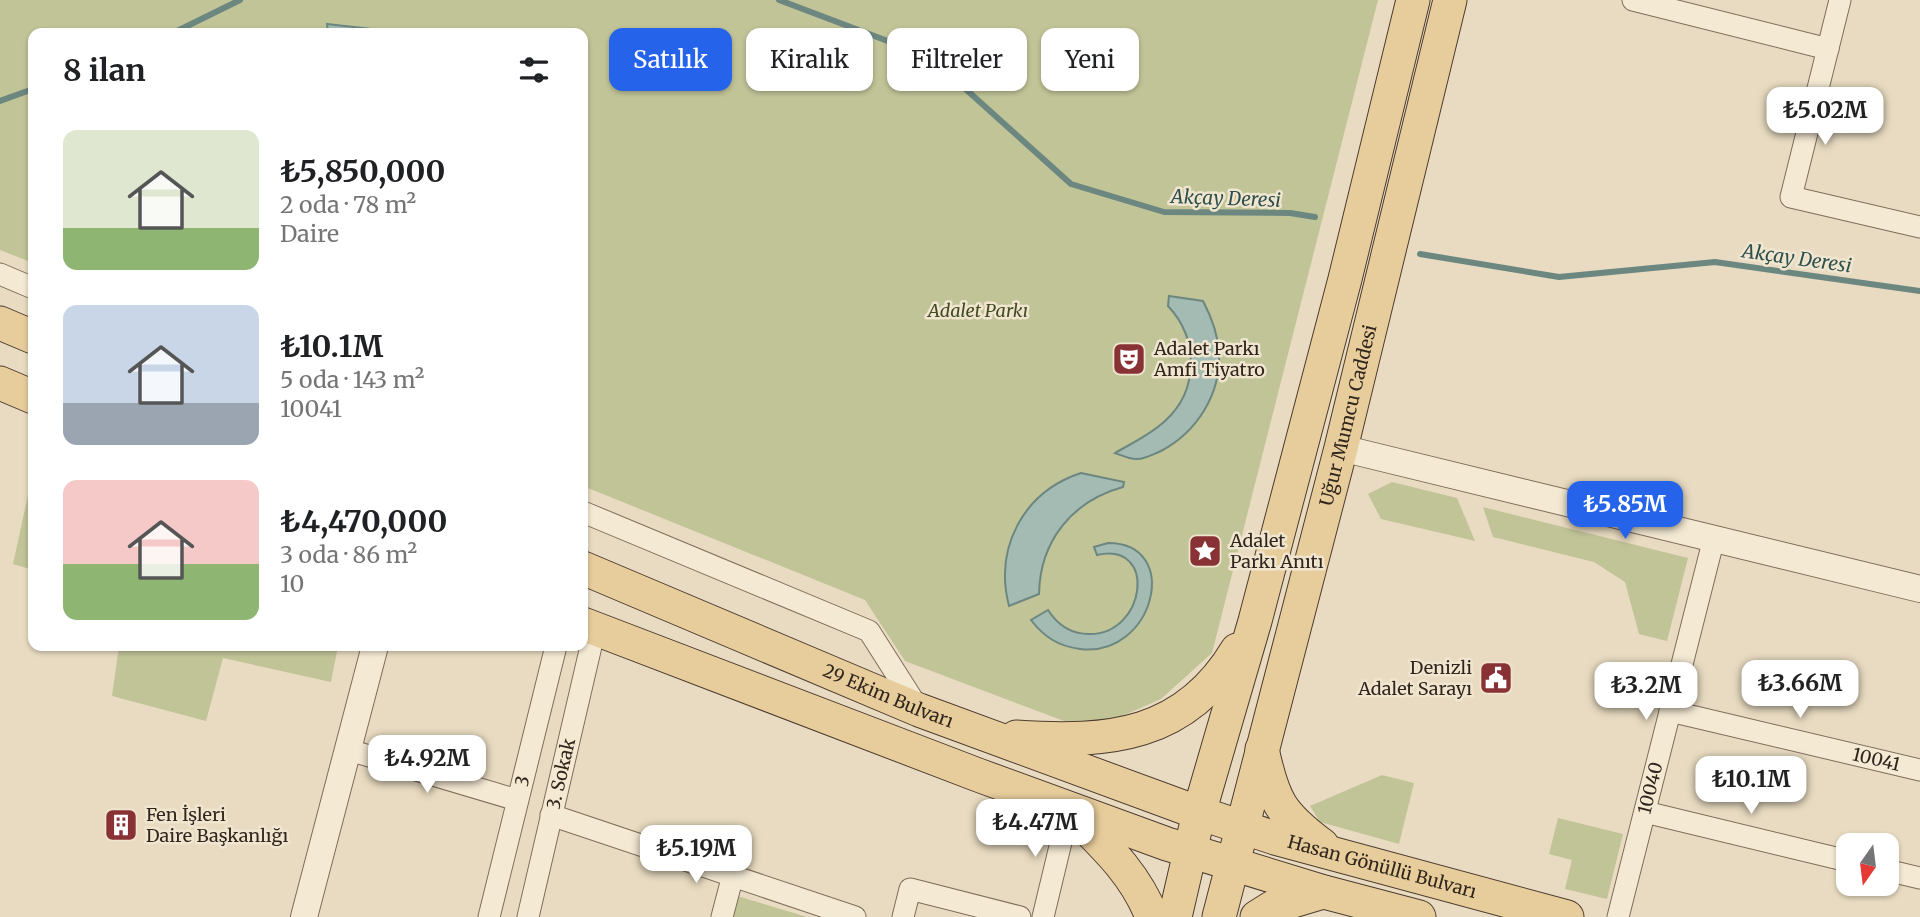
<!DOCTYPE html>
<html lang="tr">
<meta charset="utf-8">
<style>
body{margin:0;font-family:Merriweather,serif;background:#f2f2f2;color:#202124;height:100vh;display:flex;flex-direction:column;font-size:26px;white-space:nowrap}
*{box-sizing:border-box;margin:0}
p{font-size:23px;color:#757577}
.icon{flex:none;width:38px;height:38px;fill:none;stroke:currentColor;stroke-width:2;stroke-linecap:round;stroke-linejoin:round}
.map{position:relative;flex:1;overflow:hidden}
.side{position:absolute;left:28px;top:28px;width:560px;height:623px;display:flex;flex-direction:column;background:#fff;border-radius:14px;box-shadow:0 2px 5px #0004}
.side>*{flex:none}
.hud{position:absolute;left:609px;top:28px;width:665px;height:63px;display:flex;gap:14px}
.needle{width:46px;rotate:194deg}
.tools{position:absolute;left:1836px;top:833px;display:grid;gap:14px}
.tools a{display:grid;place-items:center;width:63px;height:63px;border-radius:14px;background:#fff;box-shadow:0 2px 5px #0004;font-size:35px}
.price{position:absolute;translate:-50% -60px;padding:0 16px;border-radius:14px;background:#fff;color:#222;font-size:23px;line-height:46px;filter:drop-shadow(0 2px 4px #0008)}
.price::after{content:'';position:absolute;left:50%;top:42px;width:21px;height:16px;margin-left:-10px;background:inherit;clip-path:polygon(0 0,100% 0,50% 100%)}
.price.current{background:#2563eb;color:#fff}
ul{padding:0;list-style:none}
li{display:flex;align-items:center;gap:21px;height:175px;padding:0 35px}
li span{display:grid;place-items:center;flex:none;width:196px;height:140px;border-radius:14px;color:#555}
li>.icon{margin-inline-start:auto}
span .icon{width:84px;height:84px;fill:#fffc;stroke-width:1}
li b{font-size:30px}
h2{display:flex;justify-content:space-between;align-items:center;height:84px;padding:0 35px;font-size:30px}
.tag{padding:0 24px;border-radius:14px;background:#fff;box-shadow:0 2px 5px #0004;font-size:24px;line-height:63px}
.tag.current{background:#2563eb;color:#fff}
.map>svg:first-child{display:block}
</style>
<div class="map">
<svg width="1920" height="917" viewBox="0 0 1920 917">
<rect width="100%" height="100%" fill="#e8dbc1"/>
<g fill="#c1c497">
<polygon points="0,0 1378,0 1212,653 1161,699 1113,720 1064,721 905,661 865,600 583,486 583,33 33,33 33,263 0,250"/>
<polygon points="33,472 33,570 13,564"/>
<polygon points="1392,482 1457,498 1475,541 1381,519 1368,494"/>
<polygon points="1483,507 1688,558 1667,641 1639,634 1625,582 1594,562 1493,537"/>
<polygon points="119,646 338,646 331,682 223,658 206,721 112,696"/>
<polygon points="1382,775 1414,783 1399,844 1320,822 1310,806"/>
<polygon points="1558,818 1623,834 1607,899 1565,889 1572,860 1549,854"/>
<polygon points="734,895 807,917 729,917"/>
</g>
<g fill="#a3bbb3" stroke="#6c8780" stroke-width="2">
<polygon points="327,24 389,31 395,33 328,33"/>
<path d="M1169 296 1203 301C1212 318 1218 334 1219 353 1221 394 1197 432 1161 451 1154 454 1143 460 1136 459 1129 459 1121 455 1115 453 1132 443 1150 435 1165 421 1199 390 1199 339 1168 306Z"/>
<path d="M1081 473 1124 482 1123 487C1072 501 1040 541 1039 594L1009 606C994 548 1023 492 1081 473Z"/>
<path d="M1108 543C1183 543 1154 658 1080 649 1058 646 1044 637 1031 620L1048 610C1057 624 1071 634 1089 634 1146 635 1158 541 1097 555L1094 547Z"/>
</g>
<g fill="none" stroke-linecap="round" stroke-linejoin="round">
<g stroke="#6c8780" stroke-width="6">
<polyline points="779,0 930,57 1071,184 1164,212 1290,213 1315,217"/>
<polyline points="173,33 240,0"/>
<polyline points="0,101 33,89"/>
<polyline points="1420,254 1559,277 1715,262 1920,291"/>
</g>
<defs>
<g id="minor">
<polyline points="1633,0 1828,49"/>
<polyline points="1840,0 1791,197 1920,227"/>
<polyline points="0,274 33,288"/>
<polyline points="583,512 869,631 918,708"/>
<path id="s1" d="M1670 711 1920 770"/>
<polyline points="349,750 517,800"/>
<polyline points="1645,812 1848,861"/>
<polyline points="551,815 855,917"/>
<polyline points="1886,870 1920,878"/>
<path id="s2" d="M489 917 556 646"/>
<path id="s3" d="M528 917 595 629"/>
<polyline points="722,917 733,875"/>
<polyline points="903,917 910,889 1020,917"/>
<polyline points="1043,917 1069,809"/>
<path id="s4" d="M1618 917 1714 538"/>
</g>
<g id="tertiary">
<polyline points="1341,448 1920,589"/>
<polyline points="304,917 375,646"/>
</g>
<g id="primary">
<polyline points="0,323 33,337"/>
<polyline points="0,383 33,397"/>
<path id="s5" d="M583 568 919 710 1199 813 1275 838 1567 917"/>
<polyline points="583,624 978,775 1167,844 1324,892 1419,917"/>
<path d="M1016 737C1109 743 1185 737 1237 650"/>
<path d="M1262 749C1273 800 1280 814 1322 845"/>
<path d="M1075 816C1106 847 1136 875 1152 917"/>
<polyline points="1175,917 1199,813 1255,621 1345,279 1413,0"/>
<path id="s6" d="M1219 917 1341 448 1450 0"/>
<polyline points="1257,917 1273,907 1323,892"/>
</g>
</defs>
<use href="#minor" stroke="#7f6d5b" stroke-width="23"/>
<use href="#tertiary" stroke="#7f6d5b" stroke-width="28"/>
<use href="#primary" stroke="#4d3c2f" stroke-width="35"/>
<use href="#minor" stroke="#f4e9d3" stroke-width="21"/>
<use href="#tertiary" stroke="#f4e9d3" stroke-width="26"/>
<use href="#primary" stroke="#e8cd9c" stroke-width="33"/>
</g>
<defs>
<symbol id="theatre-square" viewBox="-11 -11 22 22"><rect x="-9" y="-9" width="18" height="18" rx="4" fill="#883236" stroke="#f0e6d0"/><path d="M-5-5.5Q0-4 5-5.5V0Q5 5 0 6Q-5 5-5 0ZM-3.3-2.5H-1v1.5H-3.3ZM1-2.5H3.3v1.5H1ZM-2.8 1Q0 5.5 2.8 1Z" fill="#fff"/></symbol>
<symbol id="sight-square" viewBox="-11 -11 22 22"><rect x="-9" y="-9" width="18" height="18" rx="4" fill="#883236" stroke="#f0e6d0"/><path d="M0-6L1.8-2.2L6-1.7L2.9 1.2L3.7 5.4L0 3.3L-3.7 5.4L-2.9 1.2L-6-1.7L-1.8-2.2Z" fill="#fff"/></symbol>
<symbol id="civic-square" viewBox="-11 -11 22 22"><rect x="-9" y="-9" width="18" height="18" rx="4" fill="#883236" stroke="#f0e6d0"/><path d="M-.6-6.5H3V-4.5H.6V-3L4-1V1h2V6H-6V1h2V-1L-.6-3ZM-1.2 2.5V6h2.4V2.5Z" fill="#fff"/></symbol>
<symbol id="building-square" viewBox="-11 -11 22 22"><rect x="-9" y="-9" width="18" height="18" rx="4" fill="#883236" stroke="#f0e6d0"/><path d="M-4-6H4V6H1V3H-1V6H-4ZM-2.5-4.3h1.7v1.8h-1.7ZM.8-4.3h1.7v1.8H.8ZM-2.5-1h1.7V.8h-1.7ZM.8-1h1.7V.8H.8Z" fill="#fff"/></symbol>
</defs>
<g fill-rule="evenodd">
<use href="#theatre-square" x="1110" y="340" width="38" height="38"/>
<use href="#sight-square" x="1186" y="532" width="38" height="38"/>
<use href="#civic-square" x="1477" y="659" width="38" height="38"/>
<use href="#building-square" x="102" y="806" width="38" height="38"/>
</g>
<g text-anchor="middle" stroke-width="5" stroke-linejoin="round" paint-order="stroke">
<g font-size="18" font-style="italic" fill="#434b26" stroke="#f0e6d0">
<text x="978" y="317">Adalet Parkı</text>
</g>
<g font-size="18" fill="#31261d" stroke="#f0e6d0" text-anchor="start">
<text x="1154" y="355">Adalet Parkı<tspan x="1154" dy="21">Amfi Tiyatro</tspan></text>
<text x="1230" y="547">Adalet<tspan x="1230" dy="21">Parkı Anıtı</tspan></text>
<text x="1472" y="674" text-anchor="end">Denizli<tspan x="1472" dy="21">Adalet Sarayı</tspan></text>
<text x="146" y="821">Fen İşleri<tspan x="146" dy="21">Daire Başkanlığı</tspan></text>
</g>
<g font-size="18" fill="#31261d" stroke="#f0e6d0">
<text dy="6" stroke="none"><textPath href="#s6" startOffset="518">Uğur Mumcu Caddesi</textPath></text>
<text dy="6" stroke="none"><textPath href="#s5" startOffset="331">29 Ekim Bulvarı</textPath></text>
<text dy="6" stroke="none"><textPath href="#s1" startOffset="212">10041</textPath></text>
<text dy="6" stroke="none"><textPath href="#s3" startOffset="147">3. Sokak</textPath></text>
<text dy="6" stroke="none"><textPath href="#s2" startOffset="140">3</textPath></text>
<text dy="6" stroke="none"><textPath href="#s4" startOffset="133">10040</textPath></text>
<text dy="6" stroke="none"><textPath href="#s5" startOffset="854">Hasan Gönüllü Bulvarı</textPath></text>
</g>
<g font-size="19" font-style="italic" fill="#2e4f4c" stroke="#f0e6d0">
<text transform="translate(1226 198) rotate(2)" y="7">Akçay Deresi</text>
<text transform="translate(1797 258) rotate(8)" y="7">Akçay Deresi</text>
</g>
</g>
</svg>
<div class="tools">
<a><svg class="needle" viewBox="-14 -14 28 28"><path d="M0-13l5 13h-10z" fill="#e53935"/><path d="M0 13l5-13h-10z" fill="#757577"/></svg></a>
</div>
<b class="price" style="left:1825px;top:147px">₺5.02M</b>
<b class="price current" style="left:1625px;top:541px">₺5.85M</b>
<b class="price" style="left:1800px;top:720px">₺3.66M</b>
<b class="price" style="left:1646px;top:722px">₺3.2M</b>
<b class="price" style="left:427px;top:795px">₺4.92M</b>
<b class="price" style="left:1751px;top:816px">₺10.1M</b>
<b class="price" style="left:1035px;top:859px">₺4.47M</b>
<b class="price" style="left:696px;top:885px">₺5.19M</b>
<div class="hud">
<a class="tag current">Satılık</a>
<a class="tag">Kiralık</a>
<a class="tag">Filtreler</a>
<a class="tag">Yeni</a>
</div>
<section class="side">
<h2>8 ilan<svg class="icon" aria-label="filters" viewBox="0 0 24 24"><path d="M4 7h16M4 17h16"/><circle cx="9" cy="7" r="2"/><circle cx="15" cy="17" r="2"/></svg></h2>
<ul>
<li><span style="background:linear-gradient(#dfe7d0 70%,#8fb573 0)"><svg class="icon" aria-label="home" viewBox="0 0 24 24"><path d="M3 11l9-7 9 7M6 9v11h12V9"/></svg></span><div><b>₺5,850,000</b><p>2 oda · 78 m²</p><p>Daire</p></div></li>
<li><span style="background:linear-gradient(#c9d6e8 70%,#9aa5b1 0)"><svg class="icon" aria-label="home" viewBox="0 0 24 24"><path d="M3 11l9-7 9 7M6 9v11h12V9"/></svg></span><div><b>₺10.1M</b><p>5 oda · 143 m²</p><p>10041</p></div></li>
<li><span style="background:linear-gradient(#f6c9c9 60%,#8fb573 0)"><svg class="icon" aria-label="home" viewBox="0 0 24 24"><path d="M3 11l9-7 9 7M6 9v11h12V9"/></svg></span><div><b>₺4,470,000</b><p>3 oda · 86 m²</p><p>10</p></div></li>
</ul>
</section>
</div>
